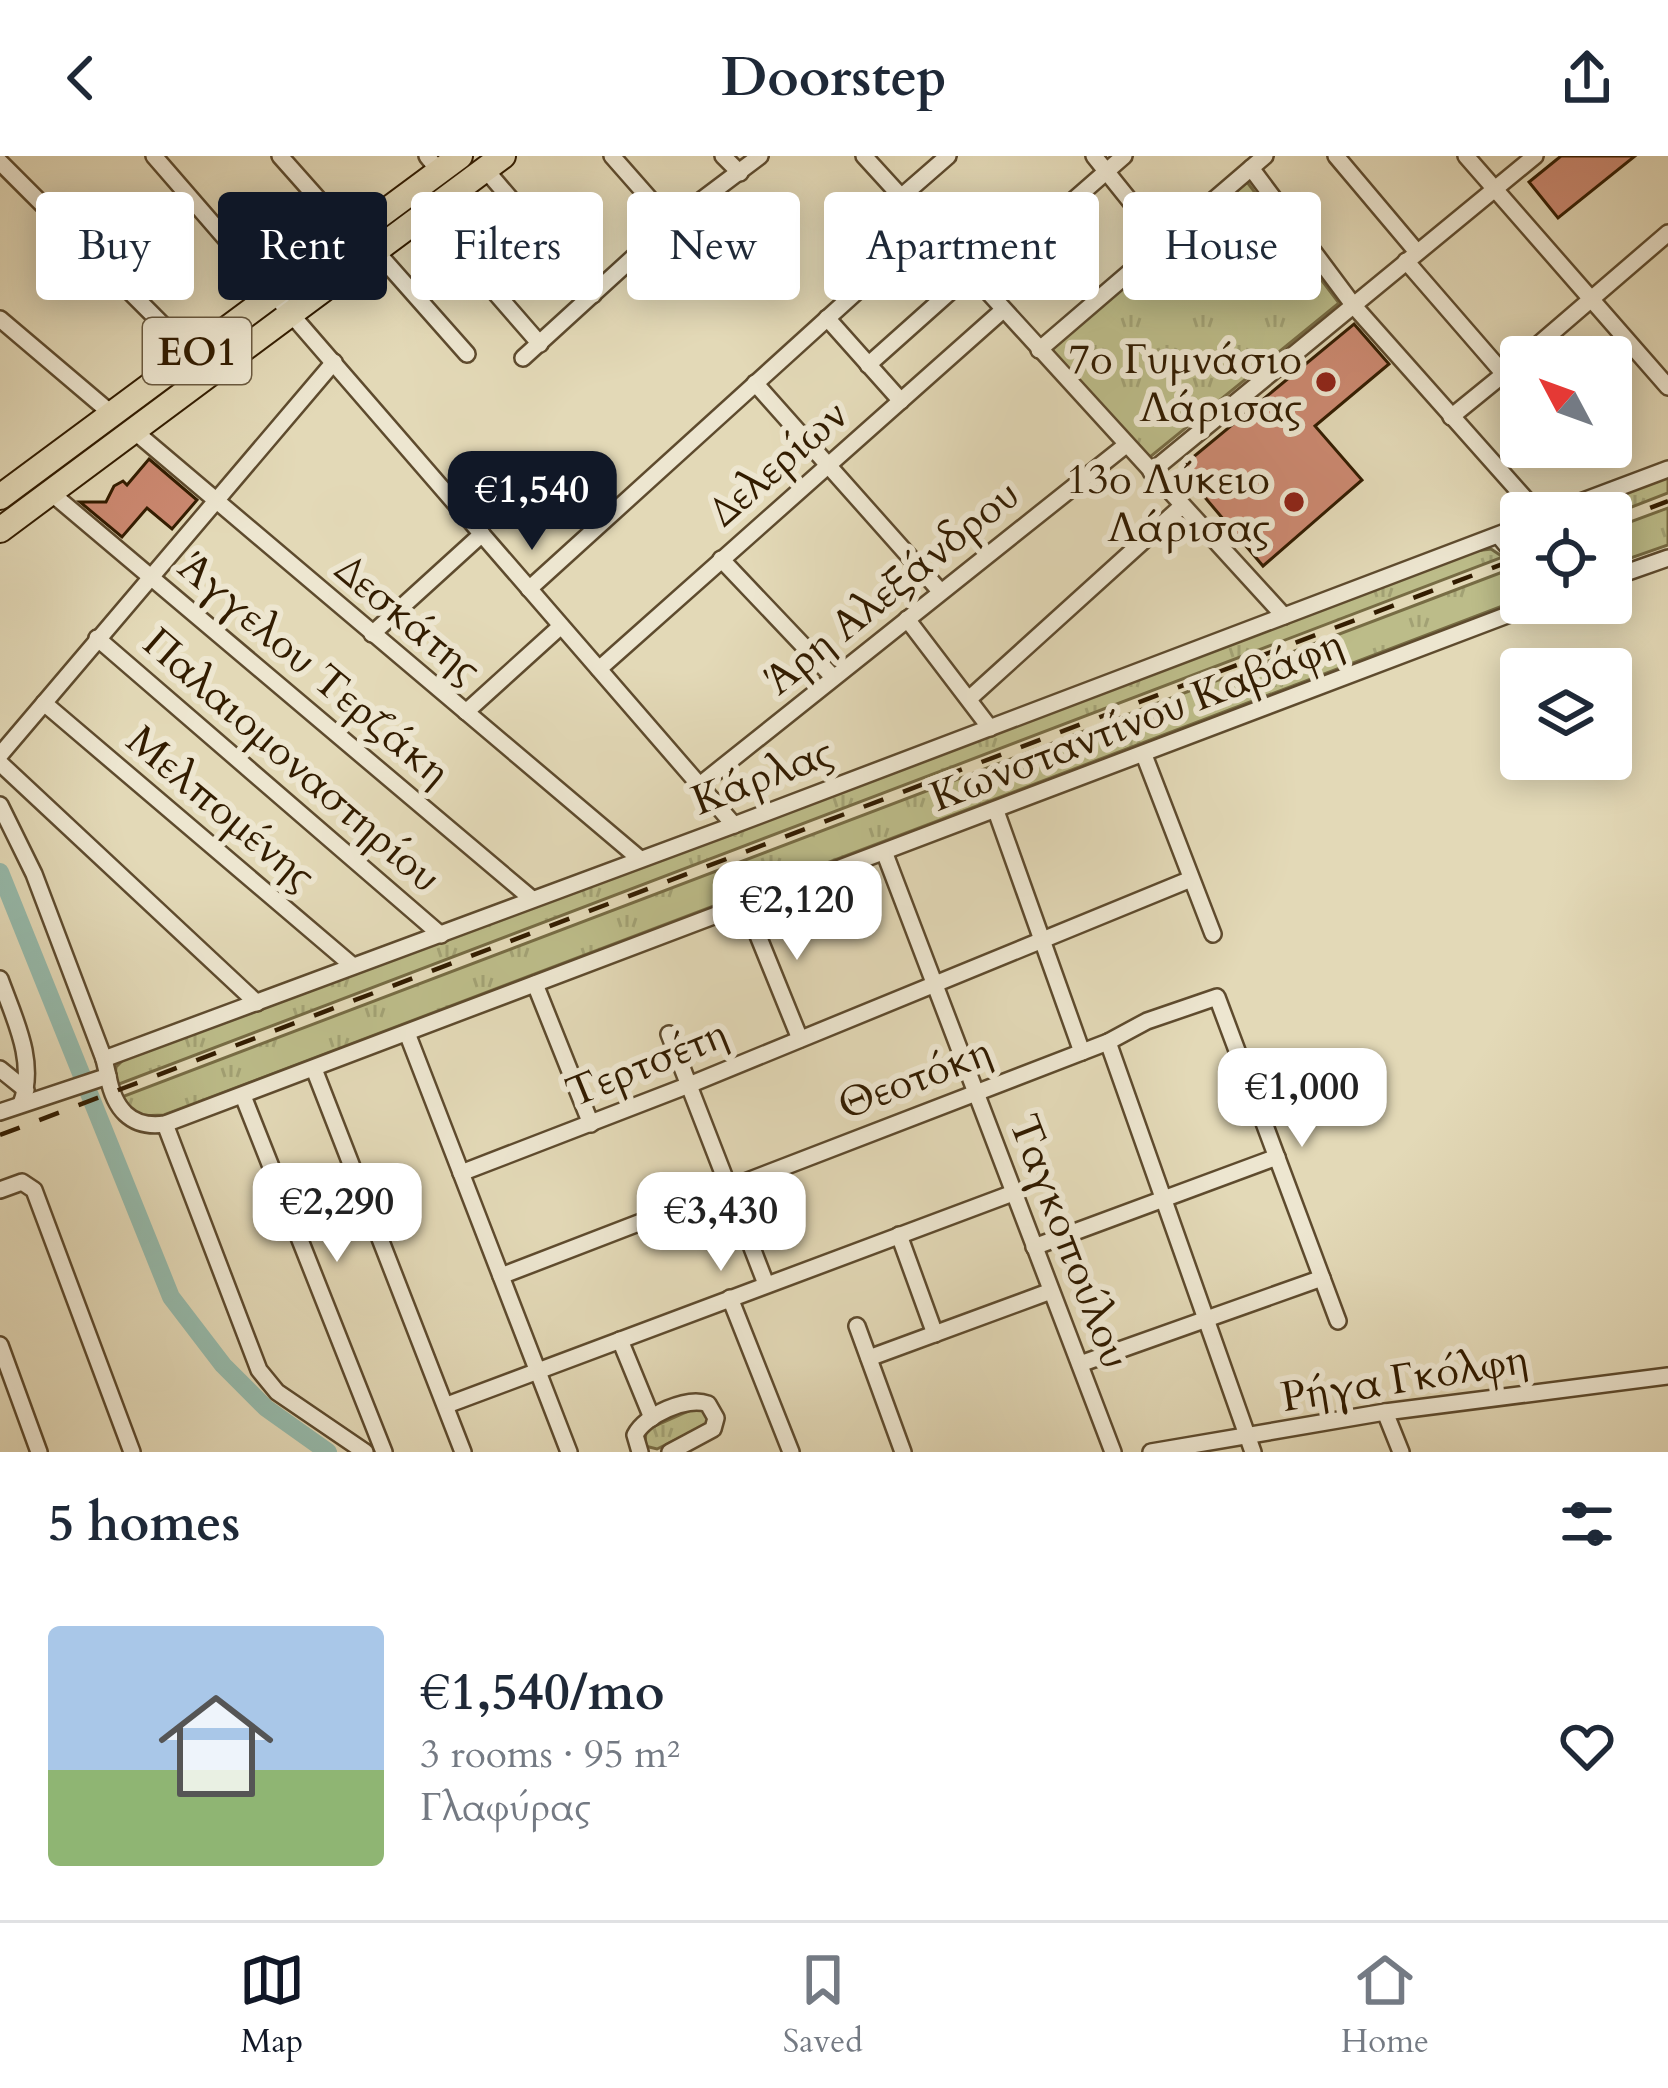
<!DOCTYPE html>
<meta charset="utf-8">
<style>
body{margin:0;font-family:Cardo,serif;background:#f2f2f3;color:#1f2937;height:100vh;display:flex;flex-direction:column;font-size:45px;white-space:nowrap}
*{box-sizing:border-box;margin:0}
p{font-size:39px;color:#747a83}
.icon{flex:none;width:66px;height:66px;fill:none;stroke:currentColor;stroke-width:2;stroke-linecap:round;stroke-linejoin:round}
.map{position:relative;height:1296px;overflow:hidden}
.details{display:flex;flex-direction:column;background:#fff;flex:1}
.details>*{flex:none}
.guide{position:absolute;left:36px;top:36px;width:1596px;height:108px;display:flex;gap:24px}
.needle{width:78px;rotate:311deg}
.controls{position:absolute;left:1500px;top:180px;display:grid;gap:24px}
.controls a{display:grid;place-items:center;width:132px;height:132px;border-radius:12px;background:#fff;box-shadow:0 6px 30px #0003;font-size:60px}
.price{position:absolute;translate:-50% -102px;padding:0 27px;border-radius:24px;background:#fff;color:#222;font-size:39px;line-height:78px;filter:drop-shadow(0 3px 6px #0008)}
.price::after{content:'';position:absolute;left:50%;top:72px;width:36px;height:27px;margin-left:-18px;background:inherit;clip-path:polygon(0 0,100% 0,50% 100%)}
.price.selected{background:#111827;color:#fff}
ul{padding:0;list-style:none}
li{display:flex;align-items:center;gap:36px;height:300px;padding:0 48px}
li+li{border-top:3px solid #e0e1e3}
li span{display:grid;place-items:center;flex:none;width:336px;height:240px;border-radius:12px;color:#555}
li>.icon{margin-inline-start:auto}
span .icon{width:144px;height:144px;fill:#fffc;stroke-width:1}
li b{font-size:51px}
h2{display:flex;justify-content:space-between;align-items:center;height:144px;padding:0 48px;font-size:51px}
.chip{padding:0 42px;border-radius:12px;background:#fff;box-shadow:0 6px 30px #0003;font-size:42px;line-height:108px}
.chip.selected{background:#111827;color:#fff}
header{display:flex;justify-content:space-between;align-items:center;height:156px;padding:0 48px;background:#fff;font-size:54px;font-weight:800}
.tabs{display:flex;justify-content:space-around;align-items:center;height:168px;border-top:3px solid #e0e1e3;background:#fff;font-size:33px;color:#747a83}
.tabs a{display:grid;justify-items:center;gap:6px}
.tabs .selected{color:#111827}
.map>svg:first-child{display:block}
</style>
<header><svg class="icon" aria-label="back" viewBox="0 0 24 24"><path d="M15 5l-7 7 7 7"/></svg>Doorstep<svg class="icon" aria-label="share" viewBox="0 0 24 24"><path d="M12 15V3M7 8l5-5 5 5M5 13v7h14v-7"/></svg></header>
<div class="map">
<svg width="1668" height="1296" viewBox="0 0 1668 1296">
<defs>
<pattern id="grass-tufts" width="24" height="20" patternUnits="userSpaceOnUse" patternTransform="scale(3)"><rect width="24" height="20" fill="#bcbc89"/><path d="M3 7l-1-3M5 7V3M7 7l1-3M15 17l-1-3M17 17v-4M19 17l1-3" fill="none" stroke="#a2a174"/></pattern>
</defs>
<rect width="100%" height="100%" fill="#e3d9b7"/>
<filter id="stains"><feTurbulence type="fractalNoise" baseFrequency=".00167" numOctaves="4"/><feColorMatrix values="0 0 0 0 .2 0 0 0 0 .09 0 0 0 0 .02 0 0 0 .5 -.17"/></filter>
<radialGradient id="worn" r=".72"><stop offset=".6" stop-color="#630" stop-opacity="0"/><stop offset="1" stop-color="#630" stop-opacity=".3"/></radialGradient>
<g fill="url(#grass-tufts)" stroke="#776c44" stroke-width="3">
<polygon points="1247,26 1339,147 1150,301 1049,194"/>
<polygon points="1668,320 1668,337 1611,359 1572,357"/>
<polygon points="1668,352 1668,389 1611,409 1611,373"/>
<polygon points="1491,393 1503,401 114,930 116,911 127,900 1475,395"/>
<polygon points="1513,412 1520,432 1508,448 164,959 138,960 119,942"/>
<polygon points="691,1254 704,1254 709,1261 708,1268 657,1293 645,1290 646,1274"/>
</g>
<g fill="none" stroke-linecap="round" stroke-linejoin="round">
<polyline stroke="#96baab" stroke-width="18" points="0,716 171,1141 223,1209 266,1252 328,1296"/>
</g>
<g fill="#cc8971" stroke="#321c00" stroke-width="3">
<polygon points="1561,0 1635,0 1558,62 1529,26"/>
<polygon points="1354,168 1389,208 1315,270 1362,324 1263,410 1180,312"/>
<polygon points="149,303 197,344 172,373 147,352 122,381 80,346 106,346 114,330 123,325 127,329"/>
</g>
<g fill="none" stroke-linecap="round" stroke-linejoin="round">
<defs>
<g id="minor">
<polyline points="154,0 734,669"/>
<polyline points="280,0 351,80"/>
<polyline points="427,0 439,15"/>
<polyline points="612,0 671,67"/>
<polyline points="723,0 740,17"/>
<polyline points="864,0 1284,460"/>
<polyline points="1094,0 1163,86"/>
<polyline points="1336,0 1417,96"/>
<polyline points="1466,0 1668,231"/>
<polyline points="0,6 192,198"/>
<polyline points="1251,12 1354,150 1538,357"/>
<polyline points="485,13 593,139"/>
<polyline points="901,41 948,0"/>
<polyline points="426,57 540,188"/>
<polyline points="375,94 467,198"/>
<polyline points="1406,105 1504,218"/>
<polyline points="979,127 1124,0"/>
<polyline points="827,162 901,245"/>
<polyline points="0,163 112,258"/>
<polyline points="1039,194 1265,0"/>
<polyline points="1524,201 1668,77"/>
<polyline points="523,202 671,67 760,0"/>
<polyline points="868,209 970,118"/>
<polyline points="755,227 940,435"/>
<polyline points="1451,261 1510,213"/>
<polyline points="133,274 640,703"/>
<polyline points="1151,316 1535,0"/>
<polyline points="50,336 532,743"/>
<polyline points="1551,357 1668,313"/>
<polyline points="1499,380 1521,407"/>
<polyline points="721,403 833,521"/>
<polyline points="1611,422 1668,402"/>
<polyline points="529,433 928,71"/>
<polyline points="907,463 990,572"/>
<polyline points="372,478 482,378"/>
<polyline points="97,482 441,779"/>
<polyline points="599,513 1003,154"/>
<polyline points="970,542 1182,350"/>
<polyline points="44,547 353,810"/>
<polyline points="466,556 561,470"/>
<polyline points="0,599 334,206"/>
<polyline points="1144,599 1213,778"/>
<polyline points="0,607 257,847"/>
<polyline points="701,628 1126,289"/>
<polyline points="0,649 34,718 104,903"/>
<polyline points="996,655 1082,896"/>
<polyline points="885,698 1113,1296"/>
<polyline points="746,750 800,883"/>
<path d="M0 823C14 862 37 906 21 948"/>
<polyline points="535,828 591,968"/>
<polyline points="407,877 569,1296"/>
<polyline points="669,878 766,1128"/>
<polyline points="1108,886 1253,1296"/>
<polyline points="0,913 26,934"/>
<polyline points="314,913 463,1296"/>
<path d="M108 920C114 952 130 973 165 968L1539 447"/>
<polyline points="243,940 384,1296"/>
<polyline points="0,956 108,920 104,903 734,669 1521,370"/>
<polyline points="165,968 259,1214 277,1236 365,1296"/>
<polyline points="461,1017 689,929 1191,723"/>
<polyline points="0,1034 22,1026 34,1034 132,1296"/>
<polyline points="899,1079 935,1178"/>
<polyline points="1034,1091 1277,1001"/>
<polyline points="501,1120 1108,886 1147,865 1217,841 1338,1165"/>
<polyline points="730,1142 791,1296"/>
<polyline points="857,1170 903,1296"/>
<polyline points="620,1184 652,1262"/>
<polyline points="0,1189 39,1296"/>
<polyline points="869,1202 1051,1135"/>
<polyline points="1080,1208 1322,1122"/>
<polyline points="447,1249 1013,1037"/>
<polyline points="1385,1256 1401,1296"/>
<path d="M640 1296 635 1279C645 1259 687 1240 708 1248L716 1262 713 1273 670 1296"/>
<polyline points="1151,1296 1385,1256 1668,1220"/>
</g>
<g id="primary">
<polyline points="0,341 460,0"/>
<polyline points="0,374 503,0"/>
</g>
</defs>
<use href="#minor" stroke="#5e4b2e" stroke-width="20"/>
<use href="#primary" stroke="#321c00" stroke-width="28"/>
<use href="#minor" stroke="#ede6d0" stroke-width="15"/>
<use href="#primary" stroke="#e3d9b7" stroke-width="24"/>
<g stroke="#321c00" stroke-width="4.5" stroke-dasharray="21 21" stroke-linecap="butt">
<polyline points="1611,367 1668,345"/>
<polyline points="0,979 1521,401"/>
</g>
</g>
<g fill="#8f2418" stroke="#ede6d0" stroke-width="4.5">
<circle cx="1326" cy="226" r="12"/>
<circle cx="1294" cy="346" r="12"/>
</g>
<g text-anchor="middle" stroke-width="12" stroke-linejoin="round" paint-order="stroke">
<rect fill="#ede6d0" stroke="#6a593e" stroke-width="3" x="143" y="162" width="108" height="66" rx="9"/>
<g font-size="39" font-weight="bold" fill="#321c00">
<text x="197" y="209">ΕΟ1</text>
</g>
<g font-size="42" fill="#321c00" stroke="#ede6d0" text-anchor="end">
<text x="1302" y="217">7ο Γυμνάσιο<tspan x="1302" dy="48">Λάρισας</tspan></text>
<text x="1270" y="337">13ο Λύκειο<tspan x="1270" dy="48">Λάρισας</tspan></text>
</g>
<g font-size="42" fill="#321c00" stroke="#ede6d0">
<text transform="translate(777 306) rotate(-41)" y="15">Δελερίων</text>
<text transform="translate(891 430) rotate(-39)" y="15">Άρη Αλεξάνδρου</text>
<text transform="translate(409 462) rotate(40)" y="15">Δεσκάτης</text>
<text transform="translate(315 512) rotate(40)" y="15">Άγγελου Τερζάκη</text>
<text transform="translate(1136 563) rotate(-21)" y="15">Κωνσταντίνου Καβάφη</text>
<text transform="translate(293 603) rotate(41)" y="15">Παλαιομοναστηρίου</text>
<text transform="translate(762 619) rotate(-21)" y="15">Κάρλας</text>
<text transform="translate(222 651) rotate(40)" y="15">Μελπομένης</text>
<text transform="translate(646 906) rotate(-22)" y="15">Τερτσέτη</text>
<text transform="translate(914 921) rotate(-21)" y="15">Θεοτόκη</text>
<text transform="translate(1071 1085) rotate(69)" y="15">Ταγκοπούλου</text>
<text transform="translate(1404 1221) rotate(-9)" y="15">Ρήγα Γκόλφη</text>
</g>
</g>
<rect width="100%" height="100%" filter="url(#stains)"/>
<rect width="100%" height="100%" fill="url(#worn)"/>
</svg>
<div class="controls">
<a><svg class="needle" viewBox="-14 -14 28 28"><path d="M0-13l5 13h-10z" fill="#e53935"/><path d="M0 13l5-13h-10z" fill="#747a83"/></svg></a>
<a><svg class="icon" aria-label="locate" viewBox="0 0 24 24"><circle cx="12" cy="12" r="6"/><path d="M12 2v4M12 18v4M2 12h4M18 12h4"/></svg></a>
<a><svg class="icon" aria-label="layers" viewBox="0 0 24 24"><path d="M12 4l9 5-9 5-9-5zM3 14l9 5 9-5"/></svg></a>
</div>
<b class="price selected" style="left:532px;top:397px">€1,540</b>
<b class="price" style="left:797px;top:807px">€2,120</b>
<b class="price" style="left:1302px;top:994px">€1,000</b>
<b class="price" style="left:337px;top:1109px">€2,290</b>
<b class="price" style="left:721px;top:1118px">€3,430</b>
<div class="guide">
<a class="chip">Buy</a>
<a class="chip selected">Rent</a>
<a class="chip">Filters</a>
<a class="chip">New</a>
<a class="chip">Apartment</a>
<a class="chip">House</a>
</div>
</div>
<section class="details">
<h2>5 homes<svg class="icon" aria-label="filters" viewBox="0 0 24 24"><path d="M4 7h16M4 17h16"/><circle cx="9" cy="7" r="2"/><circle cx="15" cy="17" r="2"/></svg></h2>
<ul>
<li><span style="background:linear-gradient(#a9c7e8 60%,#8fb573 0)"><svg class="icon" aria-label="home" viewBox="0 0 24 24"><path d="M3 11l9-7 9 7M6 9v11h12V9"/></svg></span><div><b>€1,540/mo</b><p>3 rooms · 95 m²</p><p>Γλαφύρας</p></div><svg class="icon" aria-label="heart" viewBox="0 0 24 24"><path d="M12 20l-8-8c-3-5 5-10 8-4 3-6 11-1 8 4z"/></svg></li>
</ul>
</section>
<nav class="tabs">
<a class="selected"><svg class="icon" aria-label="map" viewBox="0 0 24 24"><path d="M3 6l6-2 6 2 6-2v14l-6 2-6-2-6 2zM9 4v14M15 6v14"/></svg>Map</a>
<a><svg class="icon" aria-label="saved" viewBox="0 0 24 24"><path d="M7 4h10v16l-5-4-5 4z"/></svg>Saved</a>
<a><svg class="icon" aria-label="home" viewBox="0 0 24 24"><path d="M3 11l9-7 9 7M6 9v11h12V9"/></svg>Home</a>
</nav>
